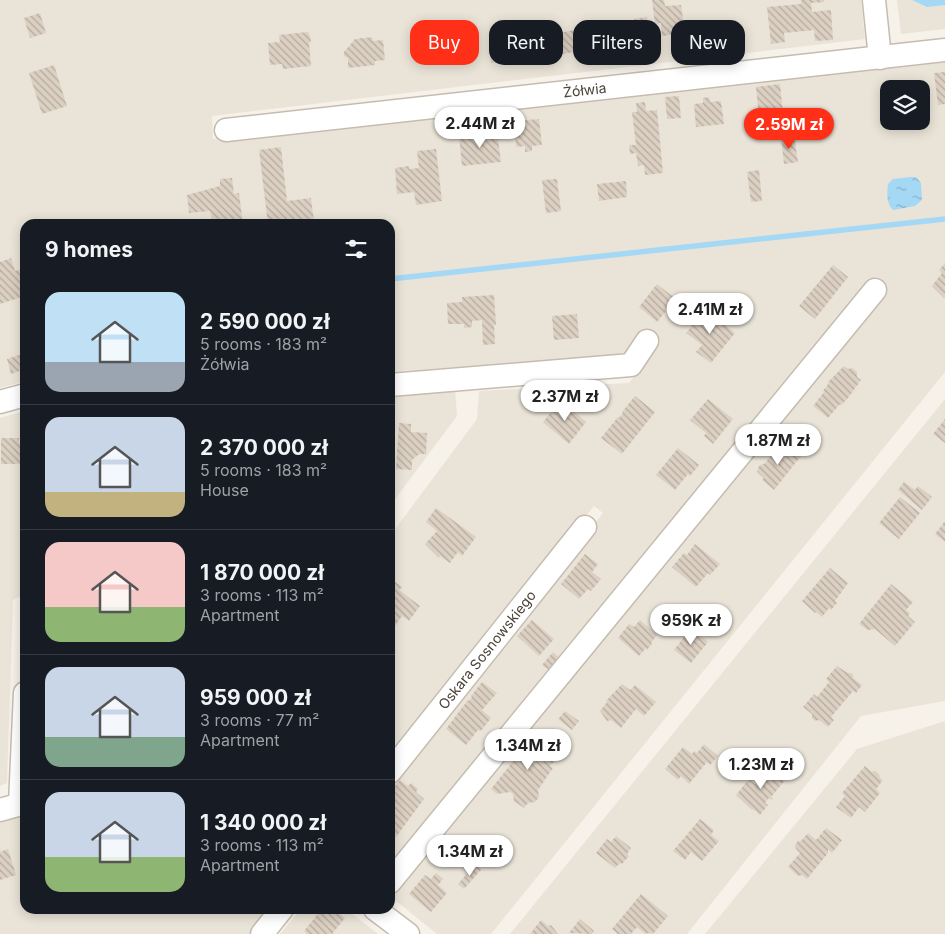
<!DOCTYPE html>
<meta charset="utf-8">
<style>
body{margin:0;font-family:Inter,sans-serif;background:#20242c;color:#f1f3f6;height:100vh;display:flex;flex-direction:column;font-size:19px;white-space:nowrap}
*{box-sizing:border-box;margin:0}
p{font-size:16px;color:#9ea1a6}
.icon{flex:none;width:28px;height:28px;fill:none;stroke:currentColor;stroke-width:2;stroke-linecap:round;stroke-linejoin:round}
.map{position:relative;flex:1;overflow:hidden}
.sheet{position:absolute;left:20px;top:219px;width:375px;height:695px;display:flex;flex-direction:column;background:#171b24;border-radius:15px;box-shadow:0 2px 12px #0003}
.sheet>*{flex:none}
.banner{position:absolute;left:410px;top:20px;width:460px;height:45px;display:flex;gap:10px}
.tools{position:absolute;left:880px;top:80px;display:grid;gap:10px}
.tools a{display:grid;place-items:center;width:50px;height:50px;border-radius:10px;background:#171b24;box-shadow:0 2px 12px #0003;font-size:25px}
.price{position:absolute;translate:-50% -42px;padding:0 11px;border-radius:18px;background:#fff;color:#222;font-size:16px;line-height:32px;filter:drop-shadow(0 1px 2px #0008)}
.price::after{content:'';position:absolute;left:50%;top:30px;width:15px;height:11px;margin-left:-8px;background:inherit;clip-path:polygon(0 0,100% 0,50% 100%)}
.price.selected{background:#ff2f18;color:#fff}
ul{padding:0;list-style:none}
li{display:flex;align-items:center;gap:15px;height:125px;padding:0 25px}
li+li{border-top:1px solid #363941}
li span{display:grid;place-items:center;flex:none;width:140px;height:100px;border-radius:15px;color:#555}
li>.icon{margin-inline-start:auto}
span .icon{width:60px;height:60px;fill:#fffc;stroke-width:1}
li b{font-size:21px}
h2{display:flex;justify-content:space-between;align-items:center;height:60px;padding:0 25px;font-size:21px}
.chip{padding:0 18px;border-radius:15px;background:#171b24;box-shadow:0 2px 12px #0003;font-size:18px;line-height:45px}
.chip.selected{background:#ff2f18;color:#fff}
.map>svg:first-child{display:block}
</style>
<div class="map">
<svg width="945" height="934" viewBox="0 0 945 934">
<defs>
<pattern id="water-ripples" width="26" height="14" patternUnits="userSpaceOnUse" patternTransform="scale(1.25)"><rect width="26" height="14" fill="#a4d8f5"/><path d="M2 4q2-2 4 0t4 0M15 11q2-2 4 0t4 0" fill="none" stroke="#88b1c7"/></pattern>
<pattern id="building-back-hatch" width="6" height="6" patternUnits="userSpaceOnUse" patternTransform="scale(1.25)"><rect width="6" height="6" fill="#dcd0c2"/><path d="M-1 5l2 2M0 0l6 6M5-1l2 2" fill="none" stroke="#b4aa9f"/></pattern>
</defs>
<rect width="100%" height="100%" fill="#f6f2ea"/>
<g fill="#eae4d8" fill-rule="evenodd">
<path d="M0 0H861L865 39 212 116 213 139 945 56V372L491 934H437L390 896V783L603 513 594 506 390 764V536L477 419 479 391 629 383 652 353 390 372V224H25V381L0 388ZM889 89H921V121H889Z"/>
<polygon points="897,0 945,0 945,29 901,34"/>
<polygon points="455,389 457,416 390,506 390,394"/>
<polygon points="945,399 945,701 861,716 687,934 510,934"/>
<polygon points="25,411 25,594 13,600 7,783 0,786 0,418"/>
<polygon points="945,721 945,934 705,934 857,749"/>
<polygon points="25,815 25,909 274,909 254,934 0,934 0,822"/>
<polygon points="301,909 346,909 378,934 280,934"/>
</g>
<g fill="url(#water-ripples)">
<polygon points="912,0 945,0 945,5 927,7"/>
<path d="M910 177H916L921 183 922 200 915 206 893 210C886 204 887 192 888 184L893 179Z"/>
</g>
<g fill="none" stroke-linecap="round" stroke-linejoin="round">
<polyline stroke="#a4d8f5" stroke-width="5.5" points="390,279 945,219"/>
</g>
<g fill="url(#building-back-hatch)">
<polygon points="652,0 664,0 665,6 681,5 685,33 662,36 661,23 655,24"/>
<polygon points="801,0 824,0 824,2 811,3 812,12 831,10 833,40 815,41 814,30 784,33 785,42 771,44 767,7 801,4"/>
<polygon points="40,13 46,33 30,38 24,18"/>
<polygon points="647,17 650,41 647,41 648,47 638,49 634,19"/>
<polygon points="459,24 463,52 455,53 456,57 447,58 447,56 434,58 430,27"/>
<polygon points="514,26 515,34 513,38 515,61 491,63 489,39 503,38 502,27"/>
<polygon points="590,27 595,48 562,54 559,33"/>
<polygon points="308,32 310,37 311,41 309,43 311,66 283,69 282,64 270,65 268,43 280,42 279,35"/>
<polygon points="372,37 373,41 383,40 385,60 375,61 375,65 348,68 348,58 344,56 344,52 355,39"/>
<polygon points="54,65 67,106 42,114 29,73"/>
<polygon points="945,72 945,104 938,105 934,73"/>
<polygon points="780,84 783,114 759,117 756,87"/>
<polygon points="679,96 681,118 667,119 665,97"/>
<polygon points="709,97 710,102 721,101 724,124 696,127 694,104 703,103 703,98"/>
<polygon points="645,102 646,111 657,110 663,173 645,175 644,165 638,166 636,153 630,154 629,145 636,145 632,112 637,112 636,103"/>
<polygon points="539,119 542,145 532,146 532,151 525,152 525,146 516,147 514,121"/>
<polygon points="497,131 501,162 462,166 459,135"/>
<polygon points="794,136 798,162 784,164 781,138"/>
<polygon points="281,147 287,201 311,198 314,222 300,224 268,224 259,150"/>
<polygon points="436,149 442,201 416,205 414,192 397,194 395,168 409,166 409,169 419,168 417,151"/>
<polygon points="759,170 762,201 751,202 747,172"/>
<polygon points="232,178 234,194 239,193 243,224 213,224 210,211 189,213 187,195 220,186 220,179"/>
<polygon points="557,179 561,211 546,213 542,180"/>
<polygon points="626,181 627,197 599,201 597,184"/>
<polygon points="11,258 15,271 24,268 25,296 0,304 0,262"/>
<polygon points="945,263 945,298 944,298 932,286 942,273 939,270"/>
<polygon points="833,265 848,277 815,319 799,306"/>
<polygon points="657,284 676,299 670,304 671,305 657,322 639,307"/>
<polygon points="494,295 496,325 494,325 495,344 483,345 482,320 472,321 472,327 464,328 464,324 448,324 447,303 462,302 462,297"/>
<polygon points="706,309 735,333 711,363 696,352 702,345 686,333 691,327 691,323 694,319 698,319"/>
<polygon points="577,314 579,338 554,340 552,316"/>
<polygon points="25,353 25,369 11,374 7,359"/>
<polygon points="844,366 848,369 852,368 857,372 857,377 861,380 848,398 841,405 840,404 828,418 813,406 824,392 823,391 829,383 828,382"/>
<polygon points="635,396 655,412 622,454 601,438 618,417 619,418 623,413 622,412"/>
<polygon points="708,399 733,419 713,444 704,436 706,433 690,420"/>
<polygon points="561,400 586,422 569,444 543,422"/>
<polygon points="945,419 945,443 933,434"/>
<polygon points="399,423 411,424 411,432 427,433 426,454 419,454 412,460 412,470 396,469"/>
<polygon points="1,438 19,438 19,443 22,443 22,464 1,464"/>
<polygon points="785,443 801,456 774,490 762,480 764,478 757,472 758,468 760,465 764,464 781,444 783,445"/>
<polygon points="678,448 699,465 690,476 688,474 675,490 656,475"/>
<polygon points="904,482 915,490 918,486 932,497 922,510 898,490"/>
<polygon points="900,497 920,513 899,539 879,523"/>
<polygon points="436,508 476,537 462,556 458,552 450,563 440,556 439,558 425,544 437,531 426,522"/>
<polygon points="945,521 945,542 935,534"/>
<polygon points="695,544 720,564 710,575 708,573 696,587 672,567 684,553 687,555"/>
<polygon points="585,554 598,564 592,572 601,579 591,591 588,589 579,599 561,584"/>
<polygon points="830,568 848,583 835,601 837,603 831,610 829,608 822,617 816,612 815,613 802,601"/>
<polygon points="390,578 402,587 399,590 420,606 409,621 402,616 395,626 390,623"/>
<polygon points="891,584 913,602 906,610 910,613 908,616 915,622 895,646 875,629 868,630 859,624"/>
<polygon points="532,620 554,639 539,656 517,636"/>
<polygon points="640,620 657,635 651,643 652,644 647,650 646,648 639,656 618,638 629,624 634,627"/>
<polygon points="691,628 708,642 691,663 674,650"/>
<polygon points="553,652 559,658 549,670 542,665"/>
<polygon points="837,666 846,672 853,674 853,678 862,685 856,693 853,691 831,717 834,720 828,727 819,720 815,721 812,718 812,714 803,707 814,694 817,697 829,682 826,679"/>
<polygon points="482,682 497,693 482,710 491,718 481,731 478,730 466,745 446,729 468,700 469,701 472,697 471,696"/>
<polygon points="622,684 630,690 635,685 656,702 644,716 636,709 621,728 611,720 607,721 600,711 607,702 606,701"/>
<polygon points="565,711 579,721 572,730 558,719"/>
<polygon points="530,733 549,748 555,746 559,751 558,757 550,766 553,768 538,790 539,797 535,802 528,803 524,808 514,801 513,794 510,792 497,794 491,789 517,756 520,751 520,746"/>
<polygon points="704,744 718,756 710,765 707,762 689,784 681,776 678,780 665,769 683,747 692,754 694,751 697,753"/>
<polygon points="771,765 787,778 771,797 773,799 772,800 769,798 765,803 768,805 760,815 753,809 752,810 736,795 749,779 755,784"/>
<polygon points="865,766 872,772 875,771 879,775 880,778 883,780 876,789 880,793 865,812 859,807 851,818 836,807 845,796 842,793"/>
<polygon points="400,780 408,786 411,783 418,789 416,792 424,799 396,837 390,832 390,800 392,797 390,796 390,792"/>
<polygon points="700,819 714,830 711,835 719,841 702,861 691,852 685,860 673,851"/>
<polygon points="826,828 842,840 832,853 828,849 828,853 807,879 802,875 798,876 788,867 800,853 796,849 795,845 798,841 801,841 808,833 816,840"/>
<polygon points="616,836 631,848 627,854 629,856 622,864 620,863 615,868 596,853 607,839 611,842"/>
<polygon points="8,849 16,875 0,880 0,852"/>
<polygon points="475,864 481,870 464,889 458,884"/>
<polygon points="436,873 443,879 438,885 447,893 431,912 409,894 425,875 431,879"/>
<polygon points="641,894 668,916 653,934 649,933 645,934 637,927 631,934 618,934 612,929"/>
<polygon points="322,909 334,909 345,918 332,934 307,934 304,931"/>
<polygon points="580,919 594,931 592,934 569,933"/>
<polygon points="541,920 548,926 551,925 558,934 530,934"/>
</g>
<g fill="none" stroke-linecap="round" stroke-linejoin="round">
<defs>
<g id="minor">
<polyline points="874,0 880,58"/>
<path id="s1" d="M226 130 945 50"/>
<polyline points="390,385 631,365 647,341"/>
<polyline points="0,402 25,395"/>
<path id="s2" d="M390 772 585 527"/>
<polyline points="20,804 25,693"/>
<polyline points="0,810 25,803"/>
<polyline points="390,882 875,290"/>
<polyline points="375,909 408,934"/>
<polyline points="262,934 282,909"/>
</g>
</defs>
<use href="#minor" stroke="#c5bcaf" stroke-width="25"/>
<use href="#minor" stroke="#fff" stroke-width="22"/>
</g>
<g text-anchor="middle" stroke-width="4" stroke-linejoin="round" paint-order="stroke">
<g font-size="14" fill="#4b4238" stroke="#fff">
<text dy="5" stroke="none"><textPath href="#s1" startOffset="361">Żółwia</textPath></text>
<text dy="5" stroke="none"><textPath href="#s2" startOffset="156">Oskara Sosnowskiego</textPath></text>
</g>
</g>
</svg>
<div class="tools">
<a><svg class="icon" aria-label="layers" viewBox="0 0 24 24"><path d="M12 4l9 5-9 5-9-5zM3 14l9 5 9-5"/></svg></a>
</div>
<b class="price" style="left:480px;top:149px">2.44M zł</b>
<b class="price selected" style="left:789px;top:150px">2.59M zł</b>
<b class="price" style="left:710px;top:335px">2.41M zł</b>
<b class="price" style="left:565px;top:422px">2.37M zł</b>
<b class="price" style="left:778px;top:466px">1.87M zł</b>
<b class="price" style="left:691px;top:646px">959K zł</b>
<b class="price" style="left:528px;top:771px">1.34M zł</b>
<b class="price" style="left:761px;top:790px">1.23M zł</b>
<b class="price" style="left:470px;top:877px">1.34M zł</b>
<div class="banner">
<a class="chip selected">Buy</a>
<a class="chip">Rent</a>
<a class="chip">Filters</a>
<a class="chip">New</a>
</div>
<section class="sheet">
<h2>9 homes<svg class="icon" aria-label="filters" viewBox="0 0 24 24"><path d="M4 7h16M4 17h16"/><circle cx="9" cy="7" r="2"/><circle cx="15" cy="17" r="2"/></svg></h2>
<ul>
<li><span style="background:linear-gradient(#bfe0f5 70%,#9aa5b1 0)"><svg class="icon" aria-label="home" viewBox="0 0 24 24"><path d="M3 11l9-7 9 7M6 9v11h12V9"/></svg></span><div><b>2 590 000 zł</b><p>5 rooms · 183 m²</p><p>Żółwia</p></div></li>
<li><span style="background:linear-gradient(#c9d6e8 75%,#c2b280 0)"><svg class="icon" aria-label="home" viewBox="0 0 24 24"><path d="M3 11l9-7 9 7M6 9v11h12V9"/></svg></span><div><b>2 370 000 zł</b><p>5 rooms · 183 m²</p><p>House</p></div></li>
<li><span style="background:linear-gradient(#f6c9c9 65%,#8fb573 0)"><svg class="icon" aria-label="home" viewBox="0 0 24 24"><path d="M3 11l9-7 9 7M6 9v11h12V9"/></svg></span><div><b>1 870 000 zł</b><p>3 rooms · 113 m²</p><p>Apartment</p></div></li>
<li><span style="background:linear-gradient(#c9d6e8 70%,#7fa58c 0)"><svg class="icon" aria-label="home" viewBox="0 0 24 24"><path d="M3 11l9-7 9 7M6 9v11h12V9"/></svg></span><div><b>959 000 zł</b><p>3 rooms · 77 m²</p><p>Apartment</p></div></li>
<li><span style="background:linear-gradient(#c9d6e8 65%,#8fb573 0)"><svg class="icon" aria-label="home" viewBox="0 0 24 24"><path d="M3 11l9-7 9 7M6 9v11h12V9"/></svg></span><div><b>1 340 000 zł</b><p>3 rooms · 113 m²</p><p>Apartment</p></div></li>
</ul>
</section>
</div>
